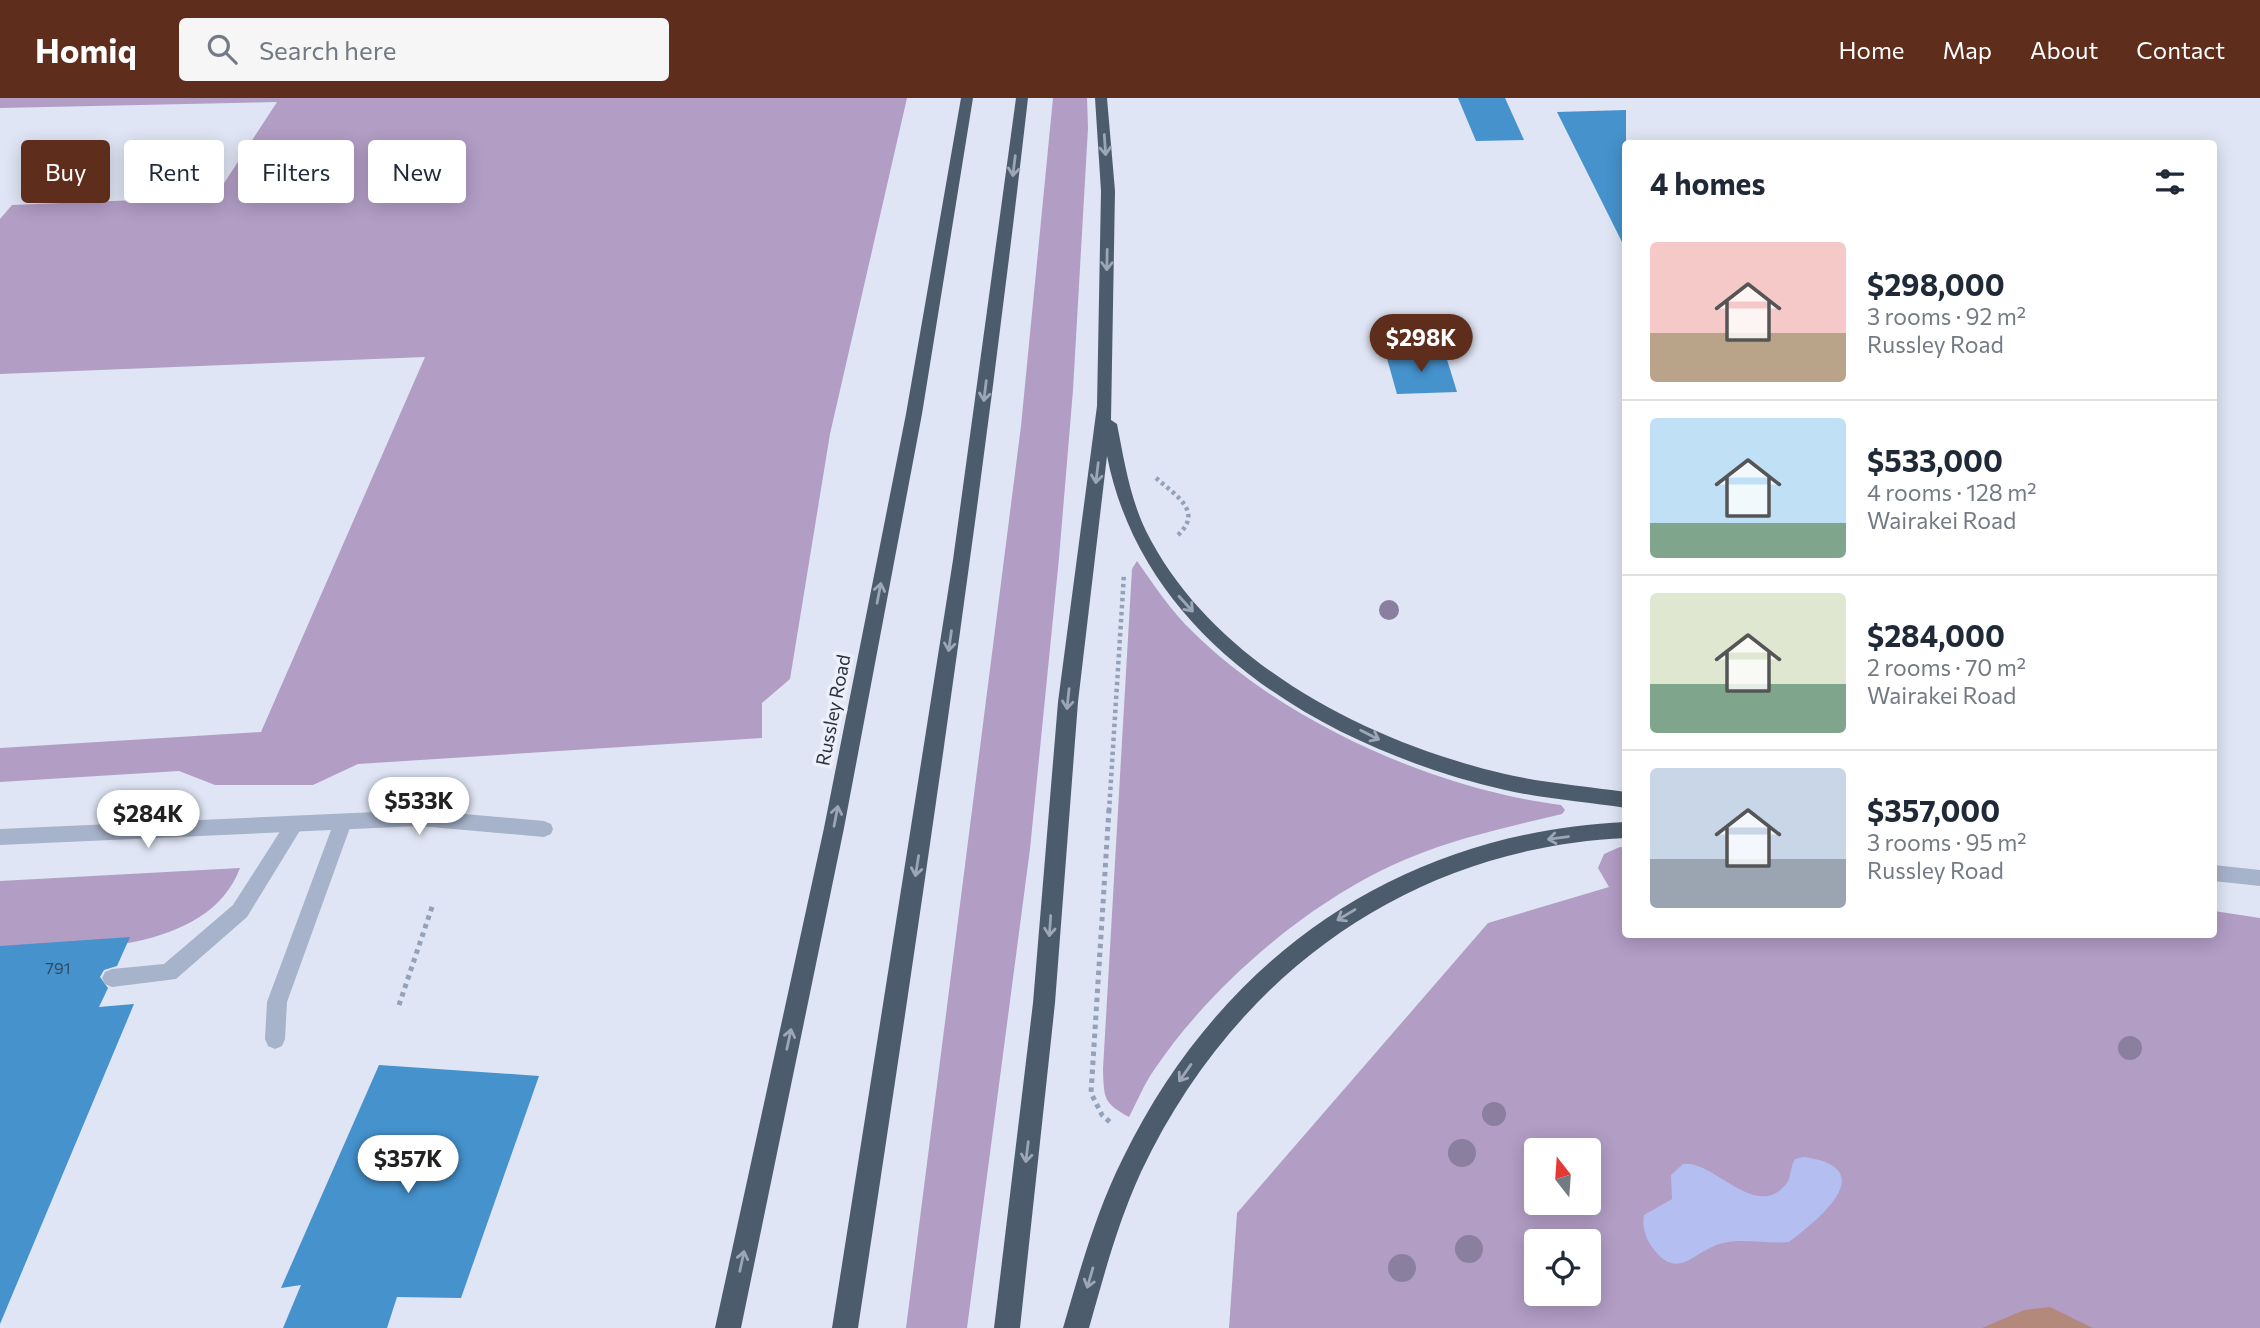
<!DOCTYPE html>
<meta charset="utf-8">
<style>
body{margin:0;font-family:Commissioner,sans-serif;background:#f6f6f7;color:#1f2937;height:100vh;display:flex;flex-direction:column;font-size:26px;white-space:nowrap}
*{box-sizing:border-box;margin:0}
p{font-size:23px;color:#747a83}
.icon{flex:none;width:38px;height:38px;fill:none;stroke:currentColor;stroke-width:2;stroke-linecap:round;stroke-linejoin:round}
.map{position:relative;flex:1;overflow:hidden}
.sheet{position:absolute;left:1622px;top:42px;width:595px;height:798px;display:flex;flex-direction:column;background:#fff;border-radius:7px;box-shadow:0 4px 18px #0003}
.sheet>*{flex:none}
.hud{position:absolute;left:21px;top:42px;width:665px;height:63px;display:flex;gap:14px}
.needle{width:46px;rotate:343deg}
.fabs{position:absolute;left:1524px;top:1040px;display:grid;gap:14px}
.fabs a{display:grid;place-items:center;width:77px;height:77px;border-radius:7px;background:#fff;box-shadow:0 4px 18px #0003;font-size:35px}
.price{position:absolute;translate:-50% -60px;padding:0 16px;border-radius:24px;background:#fff;color:#222;font-size:23px;line-height:46px;filter:drop-shadow(0 2px 4px #0008)}
.price::after{content:'';position:absolute;left:50%;top:42px;width:21px;height:16px;margin-left:-10px;background:inherit;clip-path:polygon(0 0,100% 0,50% 100%)}
.price.selected{background:#5f2d1c;color:#fff}
ul{padding:0;list-style:none}
li{display:flex;align-items:center;gap:21px;height:175px;padding:0 28px}
li+li{border-top:2px solid #e0e1e3}
li span{display:grid;place-items:center;flex:none;width:196px;height:140px;border-radius:7px;color:#555}
li>.icon{margin-inline-start:auto}
span .icon{width:84px;height:84px;fill:#fffc;stroke-width:1}
li b{font-size:30px}
h2{display:flex;justify-content:space-between;align-items:center;height:84px;padding:0 28px;font-size:30px}
.tag{padding:0 24px;border-radius:7px;background:#fff;box-shadow:0 4px 18px #0003;font-size:24px;line-height:63px}
.tag.selected{background:#5f2d1c;color:#fff}
header{display:flex;align-items:center;gap:42px;box-sizing:border-box;height:98px;padding:0 35px;background:#5f2d1c;color:#fff}
header strong{font-size:33px}
nav{display:flex;gap:38px;margin-inline-start:auto;font-size:24px}
.search{width:490px;height:63px;background:#f6f6f7;display:flex;align-items:center;gap:18px;box-sizing:border-box;padding:0 24px;border-radius:7px;color:#747a83;font-size:26px}
.map>svg:first-child{display:block}
</style>
<header>
<strong>Homiq</strong>
<div class="search"><svg class="icon" aria-label="search" viewBox="0 0 24 24"><circle cx="10" cy="10" r="6"/><path d="M15 15l6 6"/></svg>Search here</div>
<nav><a>Home</a><a>Map</a><a>About</a><a>Contact</a></nav>
</header>
<div class="map">
<svg width="2260" height="1230" viewBox="0 0 2260 1230">
<rect width="100%" height="100%" fill="#dfe5f4"/>
<g fill="#b29dc5" fill-rule="evenodd">
<polygon points="0,0 907,0 830,336 790,581 762,605 762,640 358,666 313,687 215,687 179,673 0,684 0,650 261,634 425,259 0,276 0,121 12,107 215,99 277,4 0,10"/>
<polygon points="1053,0 1087,0 1088,30 1073,292 1059,460 1030,751 967,1230 906,1230 1021,328"/>
<path d="M1137 463C1154 487 1171 513 1193 534 1284 624 1434 691 1561 707L1565 712 1562 716C1511 728 1457 740 1409 760 1312 800 1212 886 1154 972 1144 986 1137 1004 1129 1019 1103 1005 1104 1000 1103 971L1132 471Z"/>
<path d="M1620 749 1626 750V836H2214V813L2260 820V1230H1229L1237 1115 1488 825 1609 789 1598 770 1604 756ZM1536 1052H1589V1104H1536ZM1536 1143H1589V1195H1536Z"/>
<path d="M240 770C208 856 75 851 0 857V783Z"/>
</g>
<path fill="#b4bef1" d="M1804 1059C1881 1070 1822 1119 1789 1144 1767 1146 1744 1140 1723 1145 1695 1151 1678 1186 1652 1149 1645 1139 1642 1129 1644 1117L1672 1101 1671 1077 1683 1066C1713 1061 1756 1124 1786 1086 1792 1079 1790 1068 1795 1061Z"/>
<polygon fill="#b3897c" points="2050,1209 2093,1230 1982,1230 2024,1212"/>
<g fill="#4592cd">
<polygon points="1458,0 1505,0 1524,42 1476,43"/>
<polygon points="1626,12 1626,152 1557,14"/>
<polygon points="1445,255 1457,294 1397,296 1386,257"/>
<polygon points="130,839 117,868 104,872 100,879 108,890 99,909 134,906 0,1226 0,848"/>
<polygon points="379,967 539,978 461,1200 397,1199 387,1230 283,1230 301,1187 281,1190"/>
</g>
<g fill="none" stroke-linecap="round" stroke-linejoin="round">
<g stroke="#93a2ba" stroke-width="4.5" stroke-dasharray="3.5 3.5" stroke-linecap="butt">
<path d="M1156 380C1175 397 1204 413 1178 437"/>
<polyline points="1109,713 1124,476"/>
</g>
<g stroke="#93a2ba" stroke-width="5" stroke-dasharray="4.5 4.5" stroke-linecap="butt">
<polyline points="1109,711 1091,995 1102,1017 1112,1026"/>
<polyline points="399,907 433,806"/>
</g>
<g fill="#a7b3cb" fill-rule="evenodd">
<polygon points="343,716 350,719 352,724 287,904 285,941 282,948 275,951 268,948 265,941 267,904 334,724 336,719"/>
<polygon points="295,718 302,721 304,726 247,819 176,881 112,889 105,886 102,880 105,874 112,871 164,866 233,807 288,721"/>
</g>
<polygon fill="#a7b3cb" fill-rule="evenodd" points="419,712 544,723 551,726 553,731 551,736 544,739 419,728 0,747 0,731"/>
<polygon fill="#a7b3cb" fill-rule="evenodd" points="2214,767 2260,772 2260,788 2214,783"/>
<g fill="#4d5c6c" fill-rule="evenodd">
<polygon points="961,0 973,0 922,316 844,730 741,1230 715,1230 824,730 906,316"/>
<path d="M1016 0H1028C981 411 920 821 858 1230H832L953 462Z"/>
<path d="M1095 0H1107L1115 93 1111 322 1117 326C1124 362 1130 400 1146 433 1212 565 1367 644 1505 676 1544 685 1586 688 1626 694V710C1586 704 1545 701 1505 692 1331 652 1144 546 1107 358L1078 604 1055 905 1020 1230H994L1033 905 1058 604 1097 308 1101 93Z"/>
<path d="M1626 724V740C1407 750 1233 879 1141 1074 1118 1124 1104 1177 1089 1230H1063C1080 1172 1096 1114 1123 1060 1221 859 1400 734 1626 724Z"/>
</g>
</g>
<g fill="#8b7f9f">
<circle cx="1389" cy="512" r="10"/>
<circle cx="2130" cy="950" r="12"/>
<circle cx="1494" cy="1016" r="12"/>
<circle cx="1462" cy="1055" r="14"/>
<circle cx="1469" cy="1151" r="14"/>
<circle cx="1402" cy="1170" r="14"/>
</g>
<defs><path id="oneway-shaft" d="M-6 0H5M1.5-3L5.5 0L1.5 3" fill="none" stroke-width="1.6" stroke-linecap="round" stroke-linejoin="round" transform="scale(1.75)"/></defs>
<g stroke="#9ca6b4">
<use href="#oneway-shaft" transform="translate(1105 47) rotate(86)"/>
<use href="#oneway-shaft" transform="translate(1014 68) rotate(97)"/>
<use href="#oneway-shaft" transform="translate(1107 162) rotate(91)"/>
<use href="#oneway-shaft" transform="translate(985 293) rotate(97)"/>
<use href="#oneway-shaft" transform="translate(1097 375) rotate(97)"/>
<use href="#oneway-shaft" transform="translate(879 495) rotate(-79)"/>
<use href="#oneway-shaft" transform="translate(1186 506) rotate(48)"/>
<use href="#oneway-shaft" transform="translate(950 543) rotate(98)"/>
<use href="#oneway-shaft" transform="translate(1068 601) rotate(96)"/>
<use href="#oneway-shaft" transform="translate(1370 637) rotate(27)"/>
<use href="#oneway-shaft" transform="translate(836 718) rotate(-79)"/>
<use href="#oneway-shaft" transform="translate(1558 740) rotate(173)"/>
<use href="#oneway-shaft" transform="translate(917 768) rotate(99)"/>
<use href="#oneway-shaft" transform="translate(1346 817) rotate(149)"/>
<use href="#oneway-shaft" transform="translate(1050 828) rotate(94)"/>
<use href="#oneway-shaft" transform="translate(789 941) rotate(-78)"/>
<use href="#oneway-shaft" transform="translate(1185 975) rotate(125)"/>
<use href="#oneway-shaft" transform="translate(1027 1054) rotate(97)"/>
<use href="#oneway-shaft" transform="translate(742 1163) rotate(-78)"/>
<use href="#oneway-shaft" transform="translate(1090 1180) rotate(106)"/>
</g>
<g text-anchor="middle" stroke-width="7" stroke-linejoin="round" paint-order="stroke">
<g font-size="16" fill="#314a60">
<text x="58" y="876">791</text>
</g>
<g font-size="19" fill="#2a323b" stroke="#ecf0fb">
<text transform="translate(833 612) rotate(-79)" y="7">Russley Road</text>
</g>
</g>
</svg>
<div class="fabs">
<a><svg class="needle" viewBox="-14 -14 28 28"><path d="M0-13l5 13h-10z" fill="#e53935"/><path d="M0 13l5-13h-10z" fill="#747a83"/></svg></a>
<a><svg class="icon" aria-label="locate" viewBox="0 0 24 24"><circle cx="12" cy="12" r="6"/><path d="M12 2v4M12 18v4M2 12h4M18 12h4"/></svg></a>
</div>
<b class="price selected" style="left:1421px;top:276px">$298K</b>
<b class="price" style="left:419px;top:739px">$533K</b>
<b class="price" style="left:148px;top:752px">$284K</b>
<b class="price" style="left:408px;top:1097px">$357K</b>
<div class="hud">
<a class="tag selected">Buy</a>
<a class="tag">Rent</a>
<a class="tag">Filters</a>
<a class="tag">New</a>
</div>
<section class="sheet">
<h2>4 homes<svg class="icon" aria-label="filters" viewBox="0 0 24 24"><path d="M4 7h16M4 17h16"/><circle cx="9" cy="7" r="2"/><circle cx="15" cy="17" r="2"/></svg></h2>
<ul>
<li><span style="background:linear-gradient(#f6c9c9 65%,#b9a48a 0)"><svg class="icon" aria-label="home" viewBox="0 0 24 24"><path d="M3 11l9-7 9 7M6 9v11h12V9"/></svg></span><div><b>$298,000</b><p>3 rooms · 92 m²</p><p>Russley Road</p></div></li>
<li><span style="background:linear-gradient(#bfe0f5 75%,#7fa58c 0)"><svg class="icon" aria-label="home" viewBox="0 0 24 24"><path d="M3 11l9-7 9 7M6 9v11h12V9"/></svg></span><div><b>$533,000</b><p>4 rooms · 128 m²</p><p>Wairakei Road</p></div></li>
<li><span style="background:linear-gradient(#dfe7d0 65%,#7fa58c 0)"><svg class="icon" aria-label="home" viewBox="0 0 24 24"><path d="M3 11l9-7 9 7M6 9v11h12V9"/></svg></span><div><b>$284,000</b><p>2 rooms · 70 m²</p><p>Wairakei Road</p></div></li>
<li><span style="background:linear-gradient(#c9d6e8 65%,#9aa5b1 0)"><svg class="icon" aria-label="home" viewBox="0 0 24 24"><path d="M3 11l9-7 9 7M6 9v11h12V9"/></svg></span><div><b>$357,000</b><p>3 rooms · 95 m²</p><p>Russley Road</p></div></li>
</ul>
</section>
</div>
